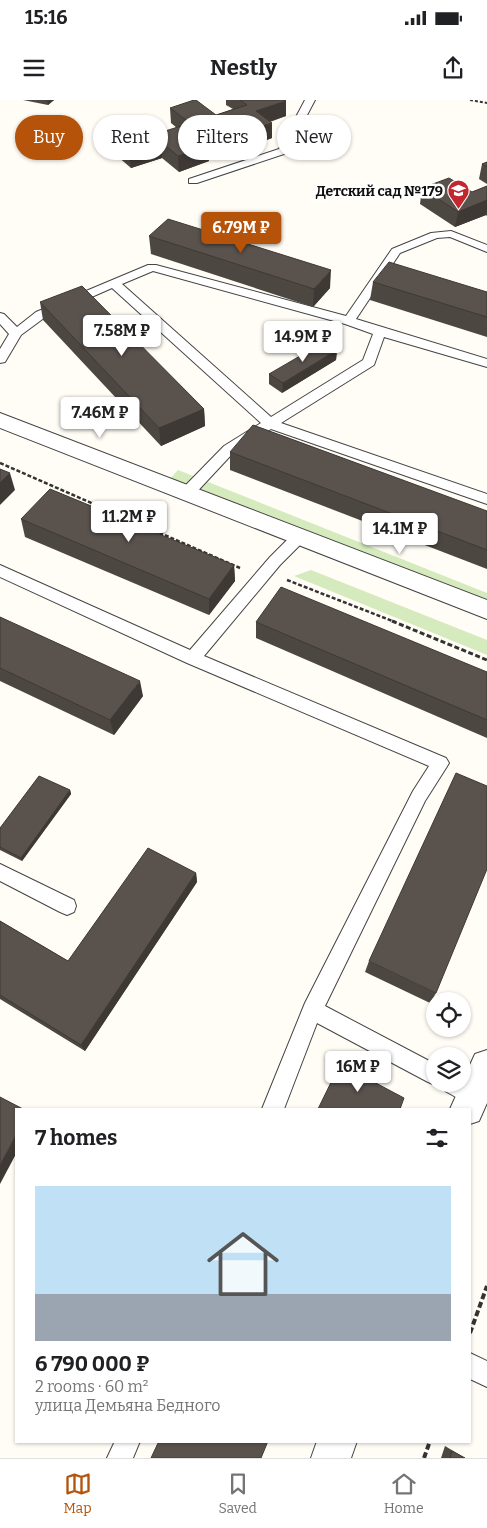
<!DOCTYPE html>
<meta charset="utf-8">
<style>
body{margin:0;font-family:Bitter,serif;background:#f6f6f6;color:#202124;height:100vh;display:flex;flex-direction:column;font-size:19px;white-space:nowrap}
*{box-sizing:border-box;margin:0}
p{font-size:16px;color:#757577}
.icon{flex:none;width:28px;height:28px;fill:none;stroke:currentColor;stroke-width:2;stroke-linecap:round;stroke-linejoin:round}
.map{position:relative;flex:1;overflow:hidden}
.panel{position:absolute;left:15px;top:1008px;width:456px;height:335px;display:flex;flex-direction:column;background:#fff;border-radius:0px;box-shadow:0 1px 4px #0004}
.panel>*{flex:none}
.guide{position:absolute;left:15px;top:15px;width:458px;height:45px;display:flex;gap:10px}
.controls{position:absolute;left:426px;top:892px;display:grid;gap:10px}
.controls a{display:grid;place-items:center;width:45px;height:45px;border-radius:50%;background:#fff;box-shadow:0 1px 4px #0004;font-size:25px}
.price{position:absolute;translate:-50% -42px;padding:0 11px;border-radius:5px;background:#fff;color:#222;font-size:16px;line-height:32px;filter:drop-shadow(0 1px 2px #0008)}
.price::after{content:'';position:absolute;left:50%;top:30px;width:15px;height:11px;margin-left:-8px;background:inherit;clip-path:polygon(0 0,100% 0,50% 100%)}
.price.current{background:#b45309;color:#fff}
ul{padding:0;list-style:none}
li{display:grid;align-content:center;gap:10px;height:265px;padding:0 20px}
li+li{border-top:1px solid #e0e0e0}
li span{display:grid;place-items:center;height:155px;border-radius:0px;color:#555}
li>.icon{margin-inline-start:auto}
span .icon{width:90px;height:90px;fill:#fffc;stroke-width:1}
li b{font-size:21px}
h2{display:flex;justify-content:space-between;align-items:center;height:60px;padding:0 20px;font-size:21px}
.tag{padding:0 18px;border-radius:22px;background:#fff;box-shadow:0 1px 4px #0004;font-size:18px;line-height:45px}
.tag.current{background:#b45309;color:#fff}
.status{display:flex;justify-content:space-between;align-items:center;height:35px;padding:0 25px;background:#fff;direction:ltr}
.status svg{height:14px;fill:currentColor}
header{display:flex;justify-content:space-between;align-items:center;height:65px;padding:0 20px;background:#fff;font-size:22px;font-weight:700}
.tab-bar{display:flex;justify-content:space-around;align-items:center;height:70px;border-top:1px solid #e0e0e0;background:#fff;font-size:14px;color:#757577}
.tab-bar a{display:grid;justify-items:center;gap:2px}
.tab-bar .current{color:#b45309}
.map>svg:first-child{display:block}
</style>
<div class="status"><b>15:16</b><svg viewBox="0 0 49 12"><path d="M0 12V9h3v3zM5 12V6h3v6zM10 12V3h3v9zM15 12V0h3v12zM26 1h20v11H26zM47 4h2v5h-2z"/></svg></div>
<header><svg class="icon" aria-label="menu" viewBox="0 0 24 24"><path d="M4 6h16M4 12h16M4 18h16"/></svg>Nestly<svg class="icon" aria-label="share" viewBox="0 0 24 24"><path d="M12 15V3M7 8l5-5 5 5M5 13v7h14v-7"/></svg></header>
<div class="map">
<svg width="487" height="1358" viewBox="0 0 487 1358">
<rect width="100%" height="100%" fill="#fffdf5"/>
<g fill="#d5ebbd">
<polygon points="178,370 487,493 487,508 168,381"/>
<polygon points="311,470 487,540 487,555 294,476"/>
</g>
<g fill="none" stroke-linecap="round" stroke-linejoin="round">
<defs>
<g id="service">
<polygon points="305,0 315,0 287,53 197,83 189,83 189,79 279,49"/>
<path d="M451 131 487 145V152L450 137 437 138 400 153 356 219 487 259V267L384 237 374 265 281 323 487 394V404L271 329 234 352 192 397H182L180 393 182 389 224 346 261 323 112 188 44 218 21 235 5 262 0 263V249L9 234 0 224V213L4 214 17 227 36 212 148 165H156L346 216 392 149 431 133ZM153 171 345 224 373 234 363 260 271 317 122 184Z"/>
<polygon points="299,432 304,433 306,437 304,441 280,465 204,556 446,658 449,663 446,668 425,701 325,906 435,964 435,984 439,984 435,985 428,982 317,923 284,1009 262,1009 305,903 413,691 429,666 187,563 0,477 0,465 190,550 270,457 294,433"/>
<polygon points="0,764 74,800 76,806 74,812 67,815 60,812 0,781"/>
<polygon points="462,978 479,988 483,995 479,1002 472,1006 445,991 442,984 462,984"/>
<polygon points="470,1253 487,1261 487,1287 470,1279"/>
<polygon points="115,1341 140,1341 133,1358 107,1358"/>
</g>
<g id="minor">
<polygon points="487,950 487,1003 479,1021 470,1024 470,1009 450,1009 475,954"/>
<polygon points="317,1341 357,1341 351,1358 311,1358"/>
</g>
<polygon id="tertiary" points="0,313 487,500 487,519 0,328"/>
</defs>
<use href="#service" stroke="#444" stroke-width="2"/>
<use href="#minor" stroke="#444" stroke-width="2"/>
<use href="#tertiary" stroke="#444" stroke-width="2"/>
<polyline stroke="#333" stroke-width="2" stroke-dasharray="3 2" stroke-linecap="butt" points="470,0 487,3"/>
<g stroke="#333" stroke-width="2.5" stroke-dasharray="4 2" stroke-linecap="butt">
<polyline points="0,363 240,468"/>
<polyline points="287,480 395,522"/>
</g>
<polyline stroke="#333" stroke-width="3" stroke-dasharray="5 2.5" stroke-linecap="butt" points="392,521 487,560"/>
<g stroke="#333" stroke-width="4" stroke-dasharray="6 3" stroke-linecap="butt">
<polyline points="470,1233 487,1186"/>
<polyline points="424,1358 430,1341"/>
</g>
<use href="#service" fill="#fff" fill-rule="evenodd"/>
<use href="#minor" fill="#fff" fill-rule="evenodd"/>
<use href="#tertiary" fill="#fff" fill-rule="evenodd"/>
</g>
<g fill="#4d4742">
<polygon points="23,0 54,0 48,5"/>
<polygon points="226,0 285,0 286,16 270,22 272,38 241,49 228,39 208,45 209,46 209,61 179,72 162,58 131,68 103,44 102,29 150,36 177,28 171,23 170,8 216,15 233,9 226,5"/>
<polygon points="487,62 487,84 479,79 482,64"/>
<polygon points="487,86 487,116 486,115 455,127 420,104 422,88 472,92"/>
<polygon points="149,136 330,188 313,207 151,154"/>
<polygon points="373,182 487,192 487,237 370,200"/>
<polygon points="40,202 204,309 205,326 161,346 43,220"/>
<polygon points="337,250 336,260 282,293 269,284 269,274"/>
<polygon points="230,352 487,411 487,469 230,370"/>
<polygon points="21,419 234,465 235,481 209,515 25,437"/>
<polygon points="0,517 143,596 114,635 0,581"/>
<polygon points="256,522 487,572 487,638 256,538"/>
<polygon points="70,690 71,694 22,761 0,750 0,728"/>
<polygon points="196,773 197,782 85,951 0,899 0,821 68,861"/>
<polygon points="369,861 436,893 430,903 365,872"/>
<polygon points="445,1346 465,1358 441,1358"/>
</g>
<g fill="#3f3936">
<polygon points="47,0 54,0 48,5"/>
<polygon points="286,1 286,16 255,26 256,11"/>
<polygon points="228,23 228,39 195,50 194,34"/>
<polygon points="272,23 272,38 241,49 241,33"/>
<polygon points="161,42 162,58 131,68 129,52"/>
<polygon points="209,46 209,61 179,72 178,56"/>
<polygon points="487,100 487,108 486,115 455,127 458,112"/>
<polygon points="331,170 330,188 313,207 314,189"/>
<polygon points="337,250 336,260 282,293 283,283"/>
<polygon points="204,309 205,326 161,346 159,328"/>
<polygon points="10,373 15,390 0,405 0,383"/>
<polygon points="234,465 235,481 209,515 209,499"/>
<polygon points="140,581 143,596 114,635 110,620"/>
<polygon points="70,690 71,694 22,761 21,758"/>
<polygon points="196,773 197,782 85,951 81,945"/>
<polygon points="16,1035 16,1054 0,1084 0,1065"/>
</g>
<g fill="#5a524d" stroke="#3f3936">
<polygon points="194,0 196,0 216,15 247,5 240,0 285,0 286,1 256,11 272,23 241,33 228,23 194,34 209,46 178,56 161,42 129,52 102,29 130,20 150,36 190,23 170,8"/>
<polygon points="487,62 487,67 482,64"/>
<polygon points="449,78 472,92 487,86 487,100 458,112 422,88"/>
<polygon points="168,119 331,170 314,189 149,136"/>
<polygon points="389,162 487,192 487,217 373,182"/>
<polygon points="82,186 204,309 159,328 40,202"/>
<polygon points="324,242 337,250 283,283 269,274"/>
<polygon points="253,325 487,411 487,450 230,352"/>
<polygon points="0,369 10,373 0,383"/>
<polygon points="50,389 234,465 209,499 21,419"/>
<polygon points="281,487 487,572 487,620 256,522"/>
<polygon points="0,517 140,581 110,620 0,568"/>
<polygon points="456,673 487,686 487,769 436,893 369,861"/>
<polygon points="39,676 70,690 21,758 0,747 0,728"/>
<polygon points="148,748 196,773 81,945 0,895 0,821 68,861"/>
<polygon points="340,964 404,998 400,1009 318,1009"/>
<polygon points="0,997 23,1009 16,1009 16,1035 0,1065"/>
<polygon points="159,1341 268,1341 261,1358 151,1358"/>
<polygon points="452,1351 465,1358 450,1358"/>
</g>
<defs>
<symbol id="school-pin" viewBox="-11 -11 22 30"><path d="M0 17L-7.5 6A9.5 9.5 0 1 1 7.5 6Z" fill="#c4262e" stroke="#fff"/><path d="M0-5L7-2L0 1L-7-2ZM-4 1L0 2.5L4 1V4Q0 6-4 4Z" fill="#fff"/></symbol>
</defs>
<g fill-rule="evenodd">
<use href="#school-pin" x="446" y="78" width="25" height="34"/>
</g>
<g text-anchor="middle" stroke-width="5" stroke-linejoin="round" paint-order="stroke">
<g font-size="14" font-weight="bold" fill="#111" stroke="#fff" text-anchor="end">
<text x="443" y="96">Детский сад №179</text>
</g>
</g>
</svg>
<div class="controls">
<a><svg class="icon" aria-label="locate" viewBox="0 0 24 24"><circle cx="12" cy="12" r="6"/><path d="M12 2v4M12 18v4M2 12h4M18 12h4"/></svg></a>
<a><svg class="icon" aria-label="layers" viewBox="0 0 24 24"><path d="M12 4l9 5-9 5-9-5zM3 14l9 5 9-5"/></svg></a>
</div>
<b class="price current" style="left:241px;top:154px">6.79M ₽</b>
<b class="price" style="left:122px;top:257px">7.58M ₽</b>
<b class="price" style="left:303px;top:263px">14.9M ₽</b>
<b class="price" style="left:100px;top:339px">7.46M ₽</b>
<b class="price" style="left:129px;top:443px">11.2M ₽</b>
<b class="price" style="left:400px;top:455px">14.1M ₽</b>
<b class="price" style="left:358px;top:993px">16M ₽</b>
<div class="guide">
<a class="tag current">Buy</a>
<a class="tag">Rent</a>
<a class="tag">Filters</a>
<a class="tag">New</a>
</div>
<section class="panel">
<h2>7 homes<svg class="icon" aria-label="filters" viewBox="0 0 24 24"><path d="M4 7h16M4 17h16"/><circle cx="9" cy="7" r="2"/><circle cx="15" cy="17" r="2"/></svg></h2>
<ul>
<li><span style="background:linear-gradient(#bfe0f5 70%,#9aa5b1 0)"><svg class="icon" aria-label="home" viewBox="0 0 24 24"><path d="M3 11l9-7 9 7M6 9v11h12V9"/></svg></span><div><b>6 790 000 ₽</b><p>2 rooms · 60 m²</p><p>улица Демьяна Бедного</p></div></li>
</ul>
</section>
</div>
<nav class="tab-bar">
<a class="current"><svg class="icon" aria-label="map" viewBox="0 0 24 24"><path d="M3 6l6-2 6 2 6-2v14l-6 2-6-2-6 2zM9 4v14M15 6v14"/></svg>Map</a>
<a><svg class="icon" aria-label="saved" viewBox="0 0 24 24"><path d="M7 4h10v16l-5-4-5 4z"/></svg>Saved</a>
<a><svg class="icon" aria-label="home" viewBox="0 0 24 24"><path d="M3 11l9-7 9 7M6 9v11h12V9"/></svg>Home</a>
</nav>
